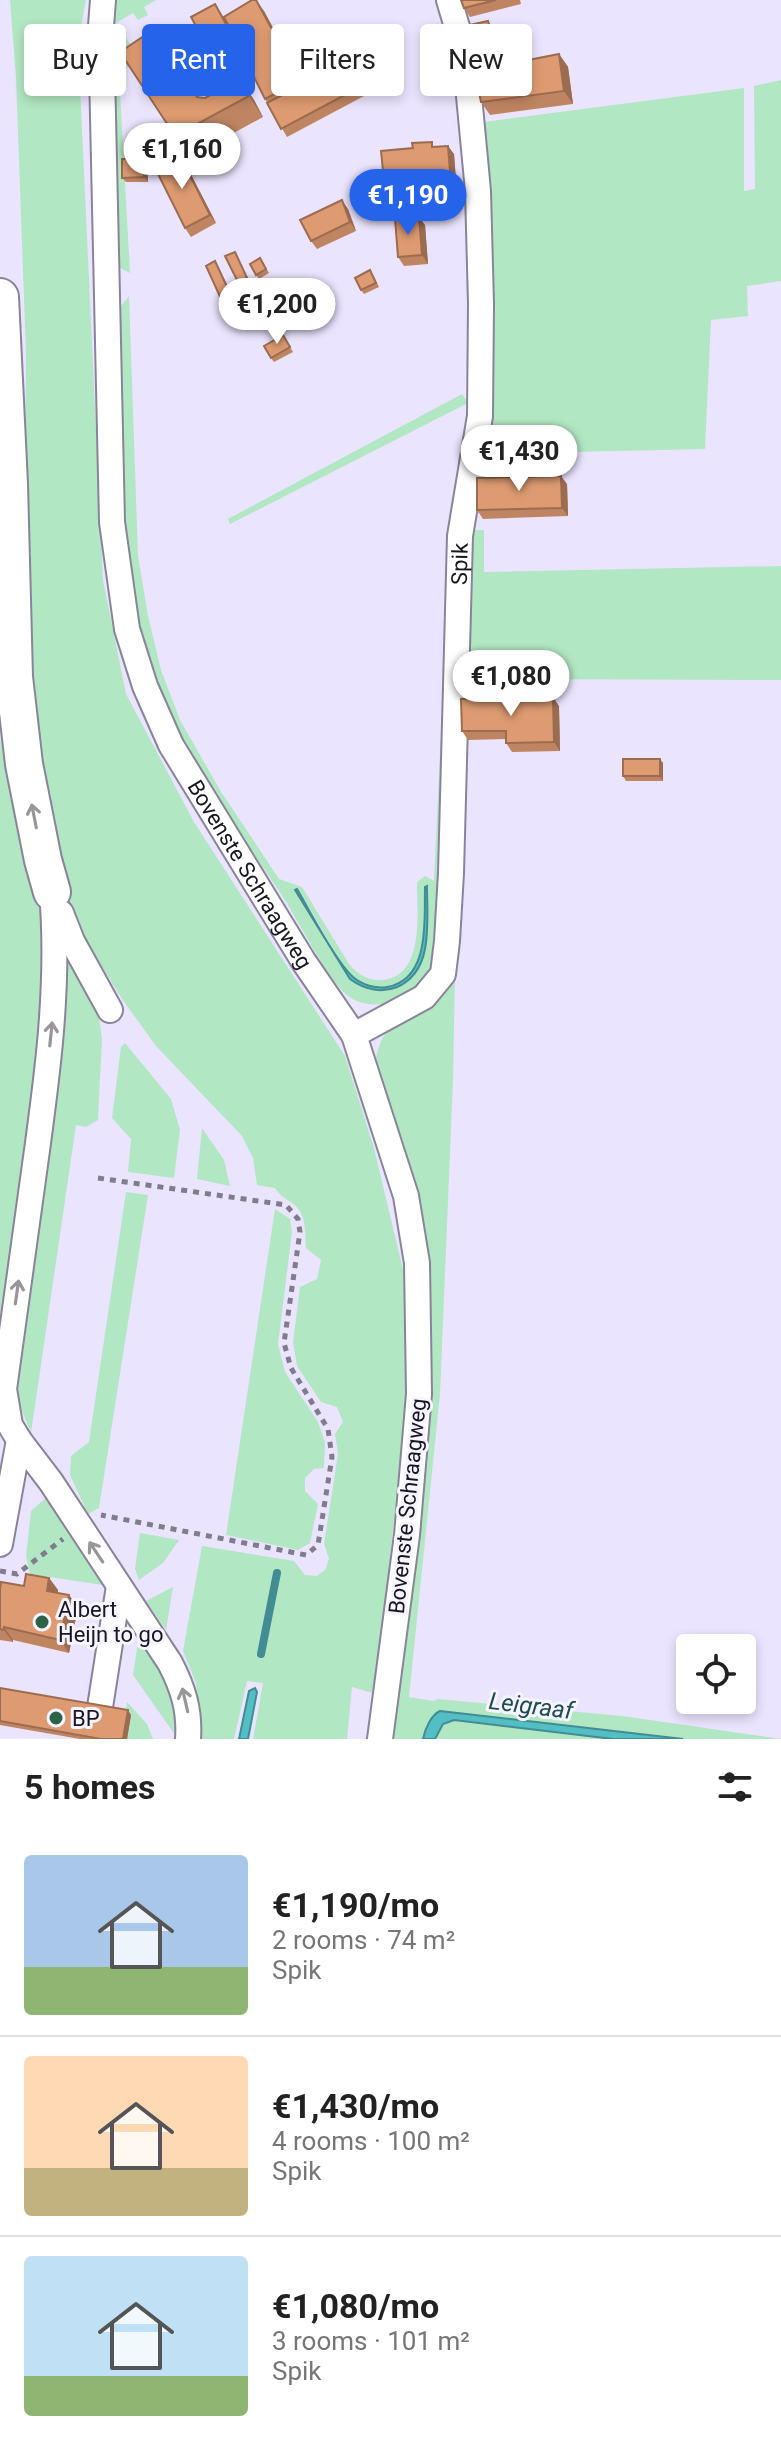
<!DOCTYPE html>
<meta charset="utf-8">
<style>
body{margin:0;font-family:Roboto,sans-serif;background:#f6f6f6;color:#222;height:100vh;display:flex;flex-direction:column;font-size:30px;white-space:nowrap}
*{box-sizing:border-box;margin:0}
p{font-size:26px;color:#767676}
.icon{flex:none;width:44px;height:44px;fill:none;stroke:currentColor;stroke-width:2;stroke-linecap:round;stroke-linejoin:round}
.map{position:relative;height:1739px;overflow:hidden}
.sheet{display:flex;flex-direction:column;background:#fff;flex:1}
.sheet>*{flex:none}
.banner{position:absolute;left:24px;top:24px;width:734px;height:72px;display:flex;gap:16px}
.buttons{position:absolute;left:676px;top:1634px;display:grid;gap:16px}
.buttons a{display:grid;place-items:center;width:80px;height:80px;border-radius:8px;background:#fff;box-shadow:0 4px 12px #0003;font-size:40px}
.price{position:absolute;translate:-50% -68px;padding:0 18px;border-radius:28px;background:#fff;color:#222;font-size:26px;line-height:52px;filter:drop-shadow(0 2px 4px #0008)}
.price::after{content:'';position:absolute;left:50%;top:48px;width:24px;height:18px;margin-left:-12px;background:inherit;clip-path:polygon(0 0,100% 0,50% 100%)}
.price.active{background:#2563eb;color:#fff}
ul{padding:0;list-style:none}
li{display:flex;align-items:center;gap:24px;height:200px;padding:0 24px}
li+li{border-top:2px solid #e0e0e0}
li span{display:grid;place-items:center;flex:none;width:224px;height:160px;border-radius:8px;color:#555}
li>.icon{margin-inline-start:auto}
span .icon{width:96px;height:96px;fill:#fffc;stroke-width:1}
li b{font-size:34px}
h2{display:flex;justify-content:space-between;align-items:center;height:96px;padding:0 24px;font-size:34px}
.pill{padding:0 28px;border-radius:8px;background:#fff;box-shadow:0 4px 12px #0003;font-size:28px;line-height:72px}
.pill.active{background:#2563eb;color:#fff}
.map>svg:first-child{display:block}
</style>
<div class="map">
<svg width="781" height="1739" viewBox="0 0 781 1739">
<rect width="100%" height="100%" fill="#eae4fe"/>
<g fill="#b2e7c3" fill-rule="evenodd">
<path d="M10 0H86L78 43 103 580 126 694 194 822 345 1056 374 1148 405 1278 409 1377 376 1694 352 1687 347 1739H253L263 1683 247 1681 234 1739H202L196 1683 183 1651 202 1546 294 1561 305 1575 317 1576 325 1570 329 1559 324 1544 338 1454 335 1434 343 1422 337 1407 321 1402 297 1366 293 1342 300 1287 317 1279 321 1260 306 1248C305 1230 307 1211 289 1201 281 1196 280 1195 275 1188L257 1185 253 1158 242 1136 156 1046 122 999 77 926 54 857 24 651 26 354 16 77Z"/>
<polygon points="116,0 156,0 144,7 148,15 138,20 133,13 116,23 132,47 145,55 119,74 130,273 116,266 108,68"/>
<polygon points="472,57 484,122 744,88 744,191 755,189 754,86 781,80 781,281 747,286 748,316 711,320 705,449 485,454 484,468 477,469"/>
<path d="M129 296 138 556 148 616 161 670 180 720 220 790 279 879 302 887 349 964C358 974 367 981 382 980 425 977 417 912 417 882L425 876 434 881 449 561 458 465 468 403 230 524 228 519 462 394 467 401 469 398 472 407 438 958C435 965 433 974 428 980 413 1002 369 1014 347 995 329 981 302 928 288 905 233 819 162 735 140 631 117 530 121 415 117 311ZM427 886C426 922 432 994 379 988 367 986 359 986 350 979L295 890C322 911 346 1014 398 983 431 964 424 920 425 887Z"/>
<polygon points="467,530 484,530 484,572 781,566 781,680 476,679 475,684 467,684"/>
<polygon points="2,720 40,907 46,963 37,1070 0,1369 0,750"/>
<path d="M457 868 453 1080 440 1394 409 1697 433 1701 438 1699 622 1716 781 1739H683L436 1713 423 1739H393L425 1452 430 1378 376 1057C385 1022 400 1018 428 998Z"/>
<polygon points="67,957 99,1017 102,1039 98,1120 86,1127 76,1125 31,1433 18,1401 18,1376 33,1241 65,1032"/>
<polygon points="125,1043 171,1099 180,1130 174,1178 128,1172 131,1139 112,1118 121,1047"/>
<polygon points="202,1128 224,1160 230,1186 197,1179"/>
<polygon points="126,1192 148,1195 99,1508 88,1514 70,1475 71,1456 89,1442"/>
<polygon points="275,1209 290,1219 292,1232 278,1344 285,1372 318,1422 325,1442 324,1468 314,1469 305,1478 305,1491 318,1504 310,1543 298,1550 226,1535"/>
<polygon points="47,1497 103,1585 30,1574 26,1556 31,1511"/>
<polygon points="140,1533 179,1540 163,1563 139,1580 135,1569"/>
<polygon points="173,1587 166,1630 146,1601"/>
<polygon points="139,1636 163,1671 176,1700 178,1739 133,1675"/>
<polygon points="127,1702 147,1724 153,1739 121,1739"/>
<polygon points="449,1720 591,1736 613,1739 435,1739 437,1732"/>
</g>
<g fill="#54bec5" stroke="#428c94" stroke-width="2">
<path d="M427 886C427 906 429 928 425 949 418 988 381 1002 350 979L295 890 297 889C310 911 336 962 353 977 362 985 376 989 387 987 431 979 424 919 425 887Z"/>
<polygon points="255,1688 257,1692 248,1739 239,1739 249,1691"/>
<path d="M440 1711 683 1739H613L454 1720 443 1724 435 1739H423C425 1729 431 1715 440 1711Z"/>
</g>
<g fill="none" stroke-linecap="round" stroke-linejoin="round">
<polyline stroke="#428c94" stroke-width="8" points="261,1654 277,1573"/>
<defs>
<g id="minor">
<path id="s1" d="M103 0 101 26 112 522 127 629 145 686 171 745 304 962 354 1035 406 1196 417 1263 419 1394 407 1535 380 1739"/>
<path d="M52 892C60 986 47 1079 34 1172 24 1244 14 1317 4 1389L10 1425 19 1440 51 1482 170 1663C183 1688 190 1710 188 1739"/>
<polyline points="61,913 72,941 110,1010"/>
<path id="s2" d="M354 1035 424 997 443 974 447 941 451 873 460 536 480 416 481 304 478 191 465 54 449 0"/>
<polyline points="0,1544 19,1440"/>
<polyline points="95,1739 119,1586"/>
</g>
<polyline id="highway" points="0,297 9,484 14,677 24,764 43,860 52,892"/>
</defs>
<use href="#minor" stroke="#8a839c" stroke-width="28"/>
<use href="#highway" stroke="#8a839c" stroke-width="40"/>
<g stroke="#807c8e" stroke-width="5" stroke-dasharray="6 6" stroke-linecap="butt">
<polyline points="98,1178 286,1205 298,1219 300,1232 284,1343 291,1368 328,1429 332,1457 318,1545 306,1555 101,1515"/>
<polyline points="0,1571 17,1574 63,1539"/>
</g>
<use href="#minor" stroke="#fff" stroke-width="24"/>
<use href="#highway" stroke="#fff" stroke-width="36"/>
</g>
<g fill="#bf8562">
<polygon points="461,0 520,0 521,4 470,17 464,8"/>
<polygon points="215,4 226,21 264,11 303,84 328,71 374,41 396,79 287,137 265,99 244,57 221,70 215,61"/>
<polygon points="153,30 198,97 205,98 240,79 254,100 263,117 190,157 175,136"/>
<polygon points="497,34 499,40 507,38 516,50 518,62 559,54 568,67 573,104 490,115 481,102"/>
<polygon points="435,147 454,154 458,207 423,210 417,201 417,198 399,200 393,191 392,179 389,180 383,171"/>
<polygon points="179,154 185,163 216,223 191,237 185,228"/>
<polygon points="144,159 147,163 148,182 126,182 122,178"/>
<polygon points="348,209 356,231 317,249 311,241"/>
<polygon points="425,225 428,264 404,266 398,257"/>
<polygon points="235,252 250,282 247,283 252,293 226,305 222,301 218,266 228,287 238,282"/>
<polygon points="260,258 269,273 259,279 256,275"/>
<polygon points="373,275 379,287 364,294 361,290"/>
<polygon points="283,335 293,352 274,362 271,358"/>
<polygon points="567,484 568,516 483,519 477,510"/>
<polygon points="559,706 560,751 512,752 506,743 506,739 468,740 462,731"/>
<polygon points="663,763 663,781 626,781 623,776"/>
<polygon points="49,1578 58,1590 58,1593 69,1595 78,1607 69,1653 13,1640 13,1642 0,1640 0,1589 24,1586"/>
<polygon points="0,1688 131,1715 127,1739 80,1739 0,1725"/>
</g>
<g fill="#9b6c50">
<polygon points="256,0 264,11 308,94 300,81"/>
<polygon points="488,21 497,34 502,54 494,42"/>
<polygon points="507,38 516,50 522,75 513,63"/>
<polygon points="374,41 380,50 396,79 390,71"/>
<polygon points="559,54 568,67 573,104 564,91"/>
<polygon points="240,79 254,100 263,117 249,96"/>
<polygon points="448,146 454,154 458,207 452,198"/>
<polygon points="179,154 185,163 216,223 210,215"/>
<polygon points="144,159 147,163 148,182 144,177"/>
<polygon points="342,200 348,209 356,231 350,222"/>
<polygon points="419,217 425,225 428,264 422,255"/>
<polygon points="561,476 567,484 568,516 562,508"/>
<polygon points="553,697 559,706 560,751 554,742"/>
<polygon points="660,759 663,763 663,781 660,776"/>
<polygon points="49,1578 58,1590 56,1603 47,1591"/>
<polygon points="69,1595 78,1607 69,1653 60,1640"/>
<polygon points="4,1627 13,1640 13,1642 4,1630"/>
<polygon points="128,1710 131,1715 127,1739 123,1739"/>
</g>
<g fill="#de9b72" stroke="#9b6c50" stroke-width="2">
<polygon points="252,0 256,0 300,81 265,99 224,17"/>
<polygon points="461,0 496,0 464,8"/>
<polygon points="215,4 239,48 215,61 191,17"/>
<polygon points="488,21 494,42 507,38 513,63 559,54 564,91 481,102 465,26"/>
<polygon points="153,30 197,97 205,98 240,79 249,96 175,136 120,52"/>
<polygon points="374,41 390,71 281,129 267,103 328,71 326,67"/>
<polygon points="432,142 432,147 448,146 452,198 417,201 416,189 393,191 391,170 383,171 381,151 413,148 412,143"/>
<polygon points="179,154 210,215 185,228 154,166"/>
<polygon points="122,159 144,159 144,177 122,178"/>
<polygon points="342,200 350,222 311,241 300,220"/>
<polygon points="419,217 422,255 398,257 395,218"/>
<polygon points="235,252 247,278 244,279 249,288 222,301 206,266 215,261 227,287 238,282 225,256"/>
<polygon points="260,258 266,269 256,275 250,264"/>
<polygon points="370,270 376,283 361,290 355,278"/>
<polygon points="283,335 290,347 271,358 264,346"/>
<polygon points="561,476 562,508 477,510 477,478"/>
<polygon points="553,697 554,742 506,743 506,731 462,731 461,699"/>
<rect x="623" y="759" width="37" height="17"/>
<polygon points="26,1574 49,1578 47,1591 69,1595 60,1640 4,1627 4,1630 0,1629 0,1589 1,1582 24,1586"/>
<polygon points="0,1688 128,1710 123,1739 101,1739 0,1721"/>
</g>
<defs><path id="oneway-shaft" d="M-6 0H5M1.5-3L5.5 0L1.5 3" fill="none" stroke-width="1.6" stroke-linecap="round" stroke-linejoin="round" transform="scale(2)"/></defs>
<g stroke="#98969b">
<use href="#oneway-shaft" transform="translate(34 816) rotate(-101)"/>
<use href="#oneway-shaft" transform="translate(51 1034) rotate(-84)"/>
<use href="#oneway-shaft" transform="translate(17 1292) rotate(-82)"/>
<use href="#oneway-shaft" transform="translate(96 1552) rotate(-124)"/>
<use href="#oneway-shaft" transform="translate(185 1700) rotate(-103)"/>
</g>
<g fill="#2e6248" stroke="#f6f4fe" stroke-width="3">
<circle cx="42" cy="1622" r="8"/>
<circle cx="56" cy="1718" r="8"/>
</g>
<g text-anchor="middle" stroke-width="6" stroke-linejoin="round" paint-order="stroke">
<g font-size="22" fill="#191620" stroke="#f6f4fe">
<text dy="8" stroke="none"><textPath href="#s2" startOffset="520">Spik</textPath></text>
<text dy="8" stroke="none"><textPath href="#s1" startOffset="906">Bovenste Schraagweg</textPath></text>
<text transform="translate(407 1506) rotate(-84)" y="8">Bovenste Schraagweg</text>
</g>
<g font-size="22" fill="#191620" stroke="#f6f4fe" text-anchor="start">
<text x="58" y="1617">Albert<tspan x="58" dy="25">Heijn to go</tspan></text>
<text x="72" y="1726">BP</text>
</g>
<g font-size="24" font-style="italic" fill="#1d4d50" stroke="#f6f4fe">
<text transform="translate(531 1706) rotate(7)" y="8">Leigraaf</text>
</g>
</g>
</svg>
<div class="buttons">
<a><svg class="icon" aria-label="locate" viewBox="0 0 24 24"><circle cx="12" cy="12" r="6"/><path d="M12 2v4M12 18v4M2 12h4M18 12h4"/></svg></a>
</div>
<b class="price" style="left:182px;top:191px">€1,160</b>
<b class="price active" style="left:408px;top:237px">€1,190</b>
<b class="price" style="left:277px;top:346px">€1,200</b>
<b class="price" style="left:519px;top:493px">€1,430</b>
<b class="price" style="left:511px;top:718px">€1,080</b>
<div class="banner">
<a class="pill">Buy</a>
<a class="pill active">Rent</a>
<a class="pill">Filters</a>
<a class="pill">New</a>
</div>
</div>
<section class="sheet">
<h2>5 homes<svg class="icon" aria-label="filters" viewBox="0 0 24 24"><path d="M4 7h16M4 17h16"/><circle cx="9" cy="7" r="2"/><circle cx="15" cy="17" r="2"/></svg></h2>
<ul>
<li><span style="background:linear-gradient(#a9c7e8 70%,#8fb573 0)"><svg class="icon" aria-label="home" viewBox="0 0 24 24"><path d="M3 11l9-7 9 7M6 9v11h12V9"/></svg></span><div><b>€1,190/mo</b><p>2 rooms · 74 m²</p><p>Spik</p></div></li>
<li><span style="background:linear-gradient(#ffd9b3 70%,#c2b280 0)"><svg class="icon" aria-label="home" viewBox="0 0 24 24"><path d="M3 11l9-7 9 7M6 9v11h12V9"/></svg></span><div><b>€1,430/mo</b><p>4 rooms · 100 m²</p><p>Spik</p></div></li>
<li><span style="background:linear-gradient(#bfe0f5 75%,#8fb573 0)"><svg class="icon" aria-label="home" viewBox="0 0 24 24"><path d="M3 11l9-7 9 7M6 9v11h12V9"/></svg></span><div><b>€1,080/mo</b><p>3 rooms · 101 m²</p><p>Spik</p></div></li>
</ul>
</section>
